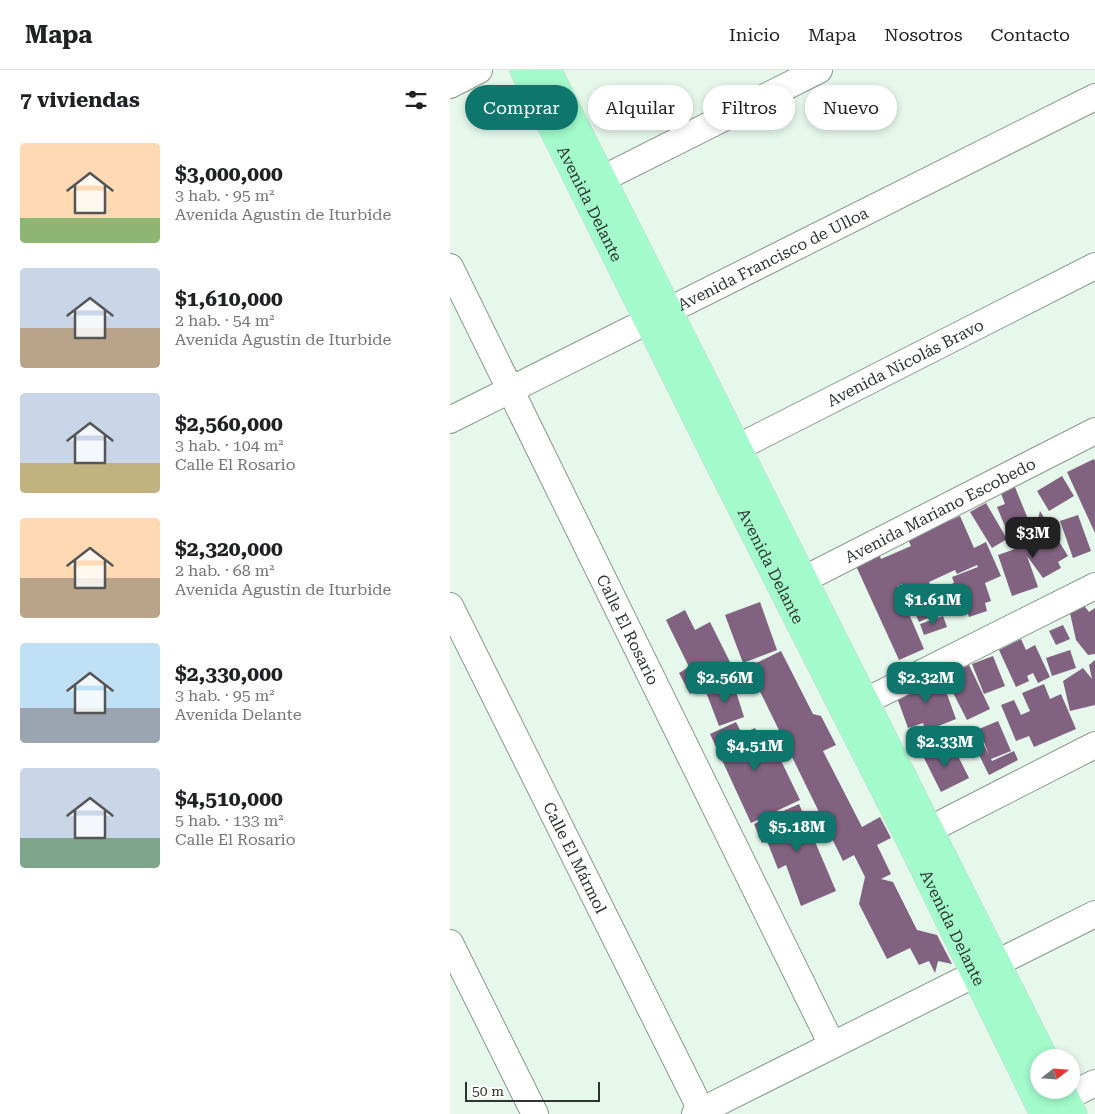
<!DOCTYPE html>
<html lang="es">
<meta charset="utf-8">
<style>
body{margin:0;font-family:"Roboto Serif",serif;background:#f6f6f6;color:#202124;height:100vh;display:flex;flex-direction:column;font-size:19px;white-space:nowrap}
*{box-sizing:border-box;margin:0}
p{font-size:16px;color:#757577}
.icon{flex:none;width:28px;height:28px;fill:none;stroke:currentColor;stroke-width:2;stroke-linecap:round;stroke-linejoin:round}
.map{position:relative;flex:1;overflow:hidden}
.sheet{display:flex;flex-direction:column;background:#fff;width:450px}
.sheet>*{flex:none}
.banner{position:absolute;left:15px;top:15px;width:475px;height:45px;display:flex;gap:10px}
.needle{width:32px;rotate:73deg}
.tools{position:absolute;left:580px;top:979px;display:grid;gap:10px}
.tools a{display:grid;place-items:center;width:50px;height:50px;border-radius:50%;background:#fff;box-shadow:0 2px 8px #0003;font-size:25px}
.scale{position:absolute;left:15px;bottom:12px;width:135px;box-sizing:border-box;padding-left:5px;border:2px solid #2e3430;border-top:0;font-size:14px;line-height:18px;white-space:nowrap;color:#2e3430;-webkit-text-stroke:4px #fff;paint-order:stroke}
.price{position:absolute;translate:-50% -42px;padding:0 11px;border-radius:10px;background:#0f766e;color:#fff;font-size:16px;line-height:32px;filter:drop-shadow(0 1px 2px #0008)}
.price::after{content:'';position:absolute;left:50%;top:30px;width:15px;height:11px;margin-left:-8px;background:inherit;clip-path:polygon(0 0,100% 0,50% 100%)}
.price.on{background:#222;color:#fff}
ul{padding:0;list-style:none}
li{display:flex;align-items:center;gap:15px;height:125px;padding:0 20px}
li span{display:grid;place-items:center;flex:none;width:140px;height:100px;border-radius:5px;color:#555}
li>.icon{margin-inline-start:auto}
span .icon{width:60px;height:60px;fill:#fffc;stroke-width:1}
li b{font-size:21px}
h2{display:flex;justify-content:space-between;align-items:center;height:60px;padding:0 20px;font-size:21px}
.pill{padding:0 18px;border-radius:22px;background:#fff;box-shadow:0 2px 8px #0003;font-size:18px;line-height:45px}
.pill.on{background:#0f766e;color:#fff}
header{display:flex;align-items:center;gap:30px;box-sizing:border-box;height:70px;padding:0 25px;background:#fff;border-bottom:1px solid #e0e0e0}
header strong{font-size:24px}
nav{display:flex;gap:28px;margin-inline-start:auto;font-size:18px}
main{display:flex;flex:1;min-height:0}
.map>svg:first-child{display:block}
</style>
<header>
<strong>Mapa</strong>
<nav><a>Inicio</a><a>Mapa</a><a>Nosotros</a><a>Contacto</a></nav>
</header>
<main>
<section class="sheet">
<h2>7 viviendas<svg class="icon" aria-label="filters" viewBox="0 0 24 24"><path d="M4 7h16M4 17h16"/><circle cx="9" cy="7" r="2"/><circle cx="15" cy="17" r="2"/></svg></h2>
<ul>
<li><span style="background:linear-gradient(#ffd9b3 75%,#8fb573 0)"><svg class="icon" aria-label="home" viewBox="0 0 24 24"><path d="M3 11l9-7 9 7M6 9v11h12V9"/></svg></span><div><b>$3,000,000</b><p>3 hab. · 95 m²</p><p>Avenida Agustín de Iturbide</p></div></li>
<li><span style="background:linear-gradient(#c9d6e8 60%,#b9a48a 0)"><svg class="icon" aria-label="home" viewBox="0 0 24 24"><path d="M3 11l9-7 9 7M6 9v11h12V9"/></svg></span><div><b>$1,610,000</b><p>2 hab. · 54 m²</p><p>Avenida Agustín de Iturbide</p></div></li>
<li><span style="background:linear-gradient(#c9d6e8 70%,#c2b280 0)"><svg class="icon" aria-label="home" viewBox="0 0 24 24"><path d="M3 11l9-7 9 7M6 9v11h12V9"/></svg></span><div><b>$2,560,000</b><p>3 hab. · 104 m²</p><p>Calle El Rosario</p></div></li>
<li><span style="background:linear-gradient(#ffd9b3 60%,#b9a48a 0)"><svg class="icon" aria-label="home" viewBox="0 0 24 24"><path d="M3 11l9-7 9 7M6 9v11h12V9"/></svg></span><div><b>$2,320,000</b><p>2 hab. · 68 m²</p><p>Avenida Agustín de Iturbide</p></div></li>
<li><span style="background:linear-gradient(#bfe0f5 65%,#9aa5b1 0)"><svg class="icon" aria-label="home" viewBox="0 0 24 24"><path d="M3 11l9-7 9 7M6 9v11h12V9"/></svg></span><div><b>$2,330,000</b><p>3 hab. · 95 m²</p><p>Avenida Delante</p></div></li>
<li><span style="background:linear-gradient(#c9d6e8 70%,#7fa58c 0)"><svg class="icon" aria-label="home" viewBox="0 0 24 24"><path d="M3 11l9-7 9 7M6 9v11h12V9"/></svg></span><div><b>$4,510,000</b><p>5 hab. · 133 m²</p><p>Calle El Rosario</p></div></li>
</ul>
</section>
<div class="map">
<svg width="645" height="1044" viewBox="0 0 645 1044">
<rect width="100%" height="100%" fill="#e6f7ec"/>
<g fill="#816280">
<polygon points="644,389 645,391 645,463 617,402"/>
<polygon points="612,406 624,426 599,441 587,421"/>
<polygon points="562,410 583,461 561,471 547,437 555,434 548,416"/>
<polygon points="536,433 557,469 542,478 520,442"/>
<polygon points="590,441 618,486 608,492 611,498 593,508 577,486 588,517 562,526 548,485 571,477 568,473 585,480 585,461"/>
<polygon points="628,445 641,481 623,488 610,451"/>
<polygon points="510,446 524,478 536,472 551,506 535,513 541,531 535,533 537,541 519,547 516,538 498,544 488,519 504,513 502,507 528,497 527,495 507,504 505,500 479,512 492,542 469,552 452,514 447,516 474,579 449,590 401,485 425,475 431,489 461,476 455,463 469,464"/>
<polygon points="310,532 327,580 293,593 275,545"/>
<polygon points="632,533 639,542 645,538 645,584 638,585 626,570 620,543"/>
<polygon points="235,540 245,560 260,552 285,602 240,624 229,603 239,597 216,550"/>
<polygon points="493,546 497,557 474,565 470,554"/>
<polygon points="613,555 620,569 606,575 599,561"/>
<polygon points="571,569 576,580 585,575 600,607 588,613 583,603 577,606 579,611 566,617 549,580"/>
<polygon points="620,580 626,598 602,606 596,588"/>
<polygon points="331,581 363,644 371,646 386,675 373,681 412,757 430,747 441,768 427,775 441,804 431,809 443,812 467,860 487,865 502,894 488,891 485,903 479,891 469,895 460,878 437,889 409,834 415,807 404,785 393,791 298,597"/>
<polygon points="543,586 555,616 534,624 522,594"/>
<polygon points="645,590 645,635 620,641 613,611 633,598 642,609 639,595"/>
<polygon points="519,595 540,639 517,650 495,607"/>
<polygon points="490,605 506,649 476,661 473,653 458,658 445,622"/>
<polygon points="283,612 294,647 269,656 256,622"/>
<polygon points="594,614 600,629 611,624 626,659 584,677 579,666 566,671 551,635 564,630 571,645 580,641 572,623"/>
<polygon points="548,651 561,681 541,689 542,691 564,681 568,690 539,705 518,663 526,659 539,685 529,659"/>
<polygon points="286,652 292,664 305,658 315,680 324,676 350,730 301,753 260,664"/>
<polygon points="489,674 497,689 507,684 519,708 491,722 471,682"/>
<polygon points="349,734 386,821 351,836 336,795 328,799 317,771 312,773 304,754"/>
</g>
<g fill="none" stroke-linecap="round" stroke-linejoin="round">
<defs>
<g id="minor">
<polyline points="0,15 29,0"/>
<polyline points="152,109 369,0"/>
<path id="s1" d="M0 197 382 975"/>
<path id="s2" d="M0 350 645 27"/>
<path id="s3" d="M267 388 645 196"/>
<path id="s4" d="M335 519 645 361"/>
<path id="s5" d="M0 536 253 1044"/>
<polyline points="396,641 645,516"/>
<polyline points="461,769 645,675"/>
<polyline points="0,873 85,1044"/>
<polyline points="615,1028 645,1013"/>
<polyline points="245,1044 645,844"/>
</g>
<g id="major">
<path id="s6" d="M74 0 267 389 460 770 594 1044"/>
<polyline points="97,0 594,988"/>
<polyline points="611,1020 623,1044"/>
</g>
</defs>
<use href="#minor" stroke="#89998e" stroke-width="28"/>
<use href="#major" stroke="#d5d6d6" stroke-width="29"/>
<use href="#minor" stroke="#fff" stroke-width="26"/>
<use href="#major" stroke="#a3facb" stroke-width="28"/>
</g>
<g text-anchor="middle" stroke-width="5" stroke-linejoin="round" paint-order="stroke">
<g font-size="16" fill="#2e3430" stroke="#fff">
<text dy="6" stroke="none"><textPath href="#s6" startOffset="149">Avenida Delante</textPath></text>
<text dy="6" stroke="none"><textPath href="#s2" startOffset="361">Avenida Francisco de Ulloa</textPath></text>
<text dy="6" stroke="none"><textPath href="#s3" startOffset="211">Avenida Nicolás Bravo</textPath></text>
<text dy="6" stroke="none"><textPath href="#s4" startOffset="174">Avenida Mariano Escobedo</textPath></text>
<text dy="6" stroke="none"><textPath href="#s6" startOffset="554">Avenida Delante</textPath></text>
<text dy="6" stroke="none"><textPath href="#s1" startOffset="404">Calle El Rosario</textPath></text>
<text dy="6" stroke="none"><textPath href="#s5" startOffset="281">Calle El Mármol</textPath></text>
<text dy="6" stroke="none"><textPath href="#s6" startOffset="959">Avenida Delante</textPath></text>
</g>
</g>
</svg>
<div class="tools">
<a><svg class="needle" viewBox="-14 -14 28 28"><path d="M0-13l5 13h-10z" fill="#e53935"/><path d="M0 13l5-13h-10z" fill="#757577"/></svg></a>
</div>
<div class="scale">50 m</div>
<b class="price on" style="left:583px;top:489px">$3M</b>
<b class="price" style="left:483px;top:556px">$1.61M</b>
<b class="price" style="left:275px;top:634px">$2.56M</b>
<b class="price" style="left:476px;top:634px">$2.32M</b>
<b class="price" style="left:495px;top:698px">$2.33M</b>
<b class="price" style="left:305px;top:702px">$4.51M</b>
<b class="price" style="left:347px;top:783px">$5.18M</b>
<div class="banner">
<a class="pill on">Comprar</a>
<a class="pill">Alquilar</a>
<a class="pill">Filtros</a>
<a class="pill">Nuevo</a>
</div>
</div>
</main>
